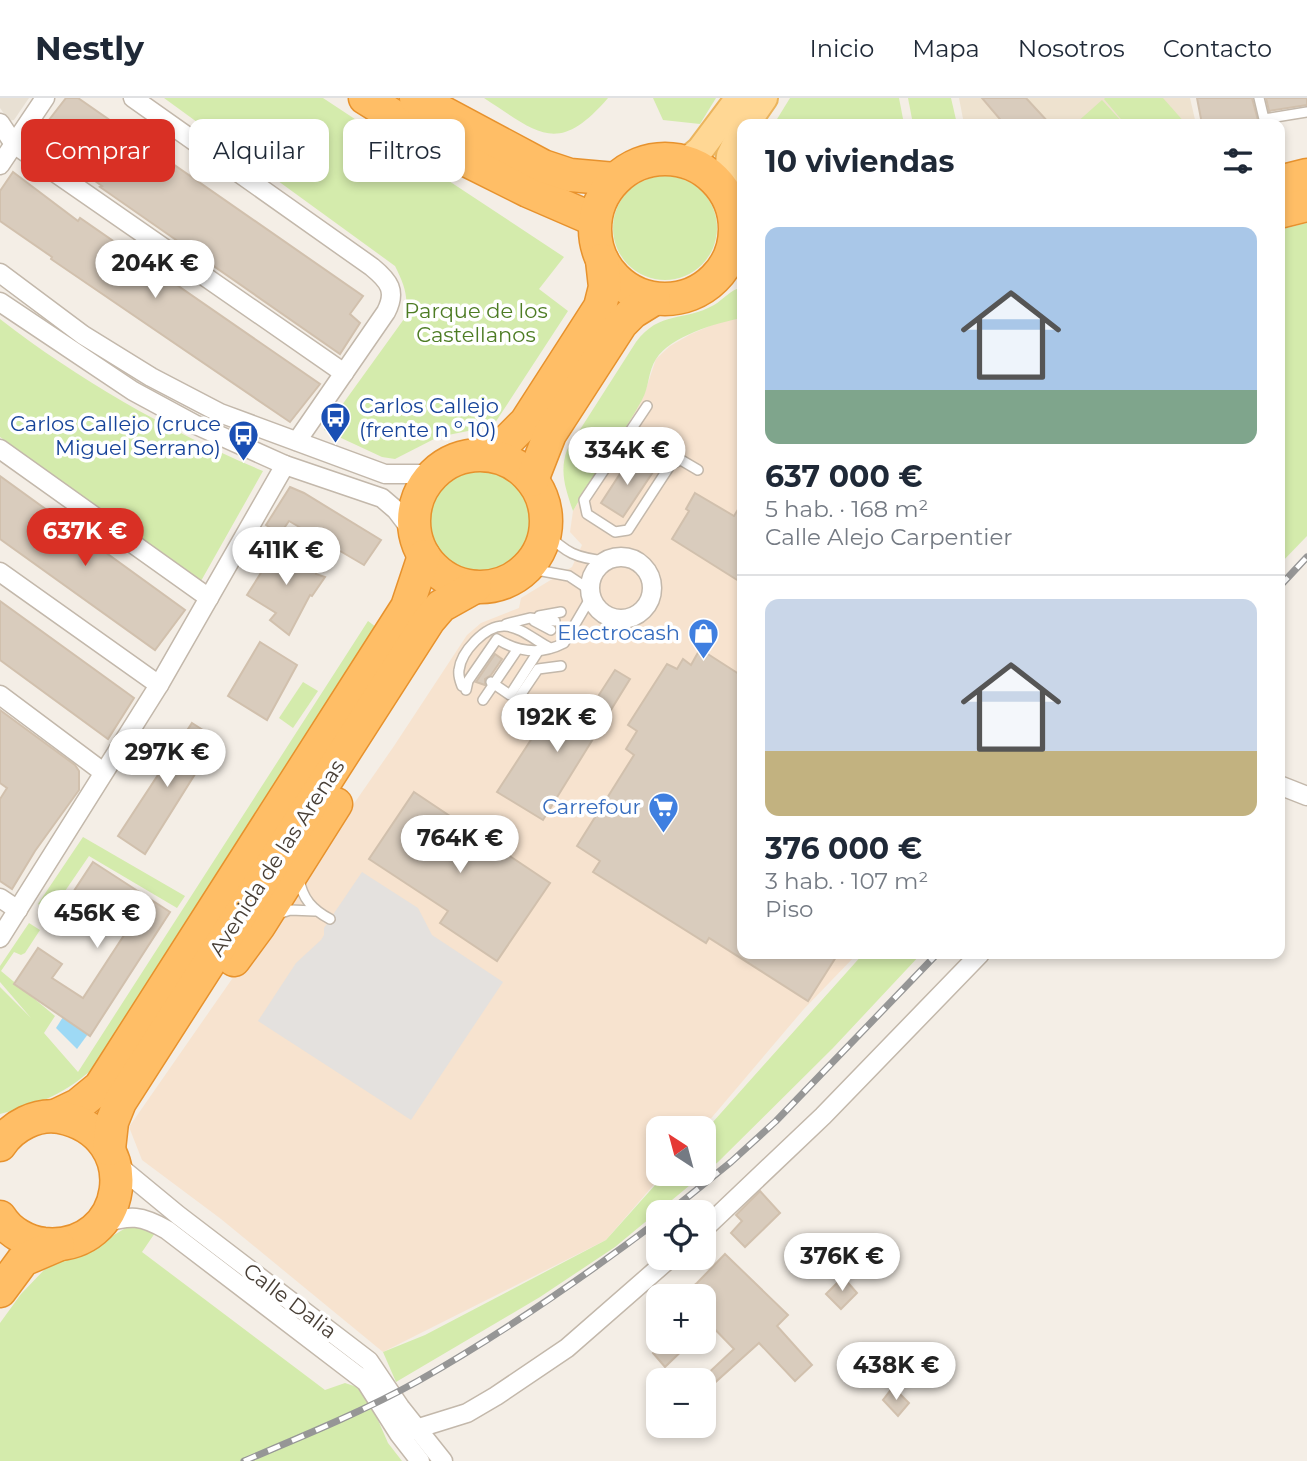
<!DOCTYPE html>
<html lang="es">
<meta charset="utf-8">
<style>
body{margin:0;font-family:Montserrat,sans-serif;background:#f2f2f3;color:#1f2937;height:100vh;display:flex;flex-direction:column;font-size:26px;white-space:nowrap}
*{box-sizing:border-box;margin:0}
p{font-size:23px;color:#747a83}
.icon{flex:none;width:38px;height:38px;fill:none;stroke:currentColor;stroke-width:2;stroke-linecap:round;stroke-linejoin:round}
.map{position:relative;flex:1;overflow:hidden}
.panel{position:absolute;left:737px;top:21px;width:548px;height:840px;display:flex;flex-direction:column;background:#fff;border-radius:14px;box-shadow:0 4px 10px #0003}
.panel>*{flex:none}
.hud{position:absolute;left:21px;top:21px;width:611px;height:63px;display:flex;gap:14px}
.needle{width:46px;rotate:324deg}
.buttons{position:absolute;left:646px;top:1018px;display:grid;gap:14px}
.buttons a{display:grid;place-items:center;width:70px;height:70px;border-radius:14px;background:#fff;box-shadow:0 4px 10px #0003;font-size:35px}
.price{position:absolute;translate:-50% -60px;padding:0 16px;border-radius:24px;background:#fff;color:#222;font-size:23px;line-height:46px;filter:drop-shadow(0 2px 4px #0008)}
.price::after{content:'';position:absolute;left:50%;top:42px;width:21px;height:16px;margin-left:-10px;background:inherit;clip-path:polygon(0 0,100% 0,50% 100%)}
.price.selected{background:#d93025;color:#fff}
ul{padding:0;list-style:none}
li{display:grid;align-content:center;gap:14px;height:371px;padding:0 28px}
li+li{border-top:2px solid #e0e1e3}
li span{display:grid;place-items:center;height:217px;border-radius:14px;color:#555}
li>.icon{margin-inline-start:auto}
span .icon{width:126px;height:126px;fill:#fffc;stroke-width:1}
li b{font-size:30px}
h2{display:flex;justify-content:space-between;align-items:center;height:84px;padding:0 28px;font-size:30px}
.pill{padding:0 24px;border-radius:14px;background:#fff;box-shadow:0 4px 10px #0003;font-size:24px;line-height:63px}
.pill.selected{background:#d93025;color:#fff}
header{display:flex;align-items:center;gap:42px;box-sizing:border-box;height:98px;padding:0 35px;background:#fff;border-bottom:2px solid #e0e1e3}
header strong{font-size:33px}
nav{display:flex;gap:38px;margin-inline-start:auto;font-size:24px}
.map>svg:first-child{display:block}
</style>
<header>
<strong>Nestly</strong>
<nav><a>Inicio</a><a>Mapa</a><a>Nosotros</a><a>Contacto</a></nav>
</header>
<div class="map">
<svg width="1307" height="1363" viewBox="0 0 1307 1363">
<rect width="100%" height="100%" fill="#f4eee6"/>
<polygon fill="#e8e0d3" points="0,0 29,0 14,22 9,23 0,10"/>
<polygon fill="#f7e3cf" points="742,220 742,856 857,856 803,912 702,1031 658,1031 658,1076 663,1076 606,1142 383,1254 221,1121 142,1062 129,1029 394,648 467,537 481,525 519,510 521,500 572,469 582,447 570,434 573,413 643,300 656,261 670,248 691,236 719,224"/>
<polygon fill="#eee2cf" points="959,0 1190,0 1196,26 964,26"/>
<g fill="#d4ebac">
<path d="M164 0H323L564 159 539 191 568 213 493 328 438 339 395 361 382 359 324 332 404 221C410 200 404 186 395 168Z"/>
<path d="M484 0H608C558 58 539 36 484 0Z"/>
<polygon points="653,0 716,0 700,26 663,22"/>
<polygon points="790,0 899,0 904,26 774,26"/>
<polygon points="908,0 951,0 957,26 913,26"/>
<polygon points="1105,0 1163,0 1186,26 1125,26 1104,1"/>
<polygon points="1102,2 1124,26 1075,26"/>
<circle cx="665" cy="130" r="52"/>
<polygon points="1307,125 1307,438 1279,467 1279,132"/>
<path d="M742 189V220C716 225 671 238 656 261 648 273 649 290 642 302 621 340 594 375 573 413 566 392 559 374 567 352L636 244C660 212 684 224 714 207 724 201 730 192 742 189Z"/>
<path d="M0 221C80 283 170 334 263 373L201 483 0 339Z"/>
<circle cx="477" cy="423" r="53"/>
<path d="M368 523 380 532 98 966C67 995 40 1006 0 1016V889L31 920 0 884V868L29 825 40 832 25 855 21 857 14 854 1 873 55 918 44 935 78 974Z"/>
<polygon points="303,584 318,593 293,630 279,620"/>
<polygon points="83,739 185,798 177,810 89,758 50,815 38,806"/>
<polygon points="863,856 921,856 833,950 718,1064 615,1149 540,1199 396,1284 383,1254 425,1237 606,1142 665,1076 704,1076 704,1034"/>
<polygon points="143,1127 157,1132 142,1154 325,1292 345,1285 360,1290 368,1299 388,1345 402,1363 0,1363 0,1225 21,1196 44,1172 66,1160 94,1149 129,1128"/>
</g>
<polygon fill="#e4e1de" points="362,774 418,810 432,837 503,884 411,1022 258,923 296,865 321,842 324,837 324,830"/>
<polygon fill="#9ed9f5" points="63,919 88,936 77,951 56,930"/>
<g fill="#d9ccbd" stroke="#d1c0ad" stroke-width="2">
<polygon points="66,0 78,0 363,198 350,216 360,225 340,256 100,89 102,88 35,40"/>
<polygon points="982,0 1026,0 1050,26 1004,26"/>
<polygon points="1197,0 1252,0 1259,26 1202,26"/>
<polygon points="1266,0 1307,0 1307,7 1269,13"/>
<polygon points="13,74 78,123 80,120 320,286 290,324 51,161 52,159 0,123 0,93"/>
<polygon points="631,359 653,374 623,419 601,405"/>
<polygon points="0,378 185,512 155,552 0,441"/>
<polygon points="290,389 304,395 381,442 364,467 289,423 280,436 266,427"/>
<polygon points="695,395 734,418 742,405 742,485 672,441 689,413 686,411"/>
<polygon points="278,448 318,471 316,476 325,479 312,498 310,497 289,537 270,522 276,515 247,497"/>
<polygon points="0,503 134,600 108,641 0,562"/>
<polygon points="260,544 297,567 267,622 228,598"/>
<polygon points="700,551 742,578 742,856 838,856 808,903 709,840 706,845 593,774 600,763 577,748 634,657 626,651 637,633 628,627 667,566 677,571 683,561 691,567"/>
<polygon points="495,556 502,561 491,577 485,581 485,587 476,584"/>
<polygon points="615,572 630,581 543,722 497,694 549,614 577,631"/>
<polygon points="0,612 75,667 79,673 79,692 35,753 12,791 0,783 0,701 7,690 0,685"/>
<polygon points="192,625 217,641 145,756 118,738"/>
<polygon points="414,694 550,785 497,863 440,825 448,813 369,761"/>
<polygon points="93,764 170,814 90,938 14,886 38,850 62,866 52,880 83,900 130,828 100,808 91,822 66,805"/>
<polygon points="760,1093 780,1115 745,1149 731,1135 742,1123 736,1117"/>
<polygon points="725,1156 788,1217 777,1228 812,1267 795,1283 759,1245 710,1289 702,1281 734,1251 704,1220 704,1199 679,1199 697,1185"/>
<polygon points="843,1179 857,1195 841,1211 826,1196"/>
<polygon points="665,1244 691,1244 665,1269 653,1255"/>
<polygon points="893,1289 909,1305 898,1318 883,1302"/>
</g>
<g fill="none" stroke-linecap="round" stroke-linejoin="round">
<defs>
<g id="lane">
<polyline points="1259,0 1264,21 1307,14"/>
<polyline points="647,308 584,402 587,416 615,434 628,432 671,366 681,362 698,372"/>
<path d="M545 434C566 455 576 460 606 463"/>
<polyline points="526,470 569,478 590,492"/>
<polyline points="539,518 561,514"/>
<polyline points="534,523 551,532"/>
<polyline points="506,526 530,520 555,523"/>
<polyline points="491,584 510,597 539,552"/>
<path d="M462 588C460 583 458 578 459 572 461 554 485 527 505 528 521 529 536 543 550 550"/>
<path d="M466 592 468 583 497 541C518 554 541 557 564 545L591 499"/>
<polyline points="483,602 517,552"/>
<polyline points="507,617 538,571 561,568"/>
<path d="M299 780C302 801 313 812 330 821"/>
<polyline points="278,816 290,812 315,813"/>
</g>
<g id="street">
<path d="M133 0 372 169C389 183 397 193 386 214L297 343"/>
<polyline points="0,25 14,46 344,275"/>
<polyline points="0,67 45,0"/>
<polyline points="0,175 83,237 151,279 220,315 385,376 433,376"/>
<polyline points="0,204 133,293 194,326 285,367 382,400 396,412 415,437"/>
<polyline points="0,351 209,500"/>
<circle cx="621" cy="490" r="31"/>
<polyline points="0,474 159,587"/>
<polyline points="0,597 103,674"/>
<polyline points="1279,687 1307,698"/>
<polyline points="0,800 18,812"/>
<polyline points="0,840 159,587 285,367"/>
<polyline points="115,1065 178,1117 369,1263 400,1309 443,1363"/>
<path d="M103 1125C131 1117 141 1117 167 1132L366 1284 399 1336 420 1363"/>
<polyline points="704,1131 823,1018 980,856"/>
<polyline points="406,1334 467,1315 496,1298 567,1250 670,1160"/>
</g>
<g id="primary">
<polyline points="746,26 764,0"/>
<polyline points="687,63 700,52 739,0"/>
<polyline points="725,93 730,58 742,33"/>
</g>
<g id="highway">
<polyline points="365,0 458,58 528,93 595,122"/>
<polyline points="416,0 543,68 570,77 615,81"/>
<circle cx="665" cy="131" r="70"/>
<polyline points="1279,84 1307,77"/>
<polyline points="1279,114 1307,107"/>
<polyline points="487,357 507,343 526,324 600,209 605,189 602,162"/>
<circle cx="480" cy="423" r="66"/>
<polyline points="532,382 550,336 621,226 633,214 654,201"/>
<polyline points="234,862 259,828 336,706"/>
<polyline points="55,1018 78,1007 100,989 407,509 424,458"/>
<path d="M0 1047C12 1028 37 1015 60 1019 146 1036 128 1154 44 1146 27 1144 9 1134 0 1119"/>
<polyline points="109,1051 112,1024 120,1004 429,522 441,508 475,489"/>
<polyline points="0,1193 23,1162 58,1147"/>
</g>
</defs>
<use href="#lane" stroke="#c3b8ab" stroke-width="12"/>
<use href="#street" stroke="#c3b8ab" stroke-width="21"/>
<use href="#primary" stroke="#ebb45d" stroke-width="30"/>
<use href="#highway" stroke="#e7922d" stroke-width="35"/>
<use href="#lane" stroke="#fff" stroke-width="9"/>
<use href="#street" stroke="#fff" stroke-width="18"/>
<use href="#primary" stroke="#ffd794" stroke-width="26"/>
<use href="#highway" stroke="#ffbe66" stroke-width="32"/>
<defs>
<g id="rail">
<polyline points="1279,489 1307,459"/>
<polyline points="668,1115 731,1064 776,1023 937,856"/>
<path d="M244 1363C303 1338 362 1314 418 1283 503 1235 581 1181 658 1123"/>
</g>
</defs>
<use href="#rail" stroke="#969696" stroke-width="7"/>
<use href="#rail" stroke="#fff" stroke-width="4.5" stroke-dasharray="13" stroke-linecap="butt"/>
</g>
<defs>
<symbol id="bus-pin" viewBox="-11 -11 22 30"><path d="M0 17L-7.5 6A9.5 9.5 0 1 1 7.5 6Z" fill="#1a4fb4" stroke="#fff"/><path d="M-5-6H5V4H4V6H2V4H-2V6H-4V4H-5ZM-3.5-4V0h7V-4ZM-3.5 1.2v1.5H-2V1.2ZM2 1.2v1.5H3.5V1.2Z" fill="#fff"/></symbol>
<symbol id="shop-pin" viewBox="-11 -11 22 30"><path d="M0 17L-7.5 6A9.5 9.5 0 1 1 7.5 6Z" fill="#3f7fe0" stroke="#fff"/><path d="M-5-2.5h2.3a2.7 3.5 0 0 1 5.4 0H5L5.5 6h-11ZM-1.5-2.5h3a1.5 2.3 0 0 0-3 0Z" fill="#fff"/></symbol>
<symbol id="supermarket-pin" viewBox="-11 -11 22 30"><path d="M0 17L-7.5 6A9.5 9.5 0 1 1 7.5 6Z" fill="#3f7fe0" stroke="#fff"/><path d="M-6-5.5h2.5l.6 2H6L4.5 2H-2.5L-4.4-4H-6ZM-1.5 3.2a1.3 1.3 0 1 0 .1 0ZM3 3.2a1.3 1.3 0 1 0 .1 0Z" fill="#fff"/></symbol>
</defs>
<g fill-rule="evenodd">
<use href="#bus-pin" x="318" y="302" width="35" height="47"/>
<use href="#bus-pin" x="226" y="320" width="35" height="47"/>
<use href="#shop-pin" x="686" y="518" width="35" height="47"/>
<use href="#supermarket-pin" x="646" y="692" width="35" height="47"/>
</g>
<g text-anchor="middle" stroke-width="7" stroke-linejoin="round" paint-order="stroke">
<g font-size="21" fill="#4d7c24" stroke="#fff">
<text x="476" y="220">Parque de los<tspan x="476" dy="24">Castellanos</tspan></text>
</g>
<g font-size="21" fill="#164399" stroke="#fff" text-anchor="start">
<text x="359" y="315">Carlos Callejo<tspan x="359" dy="24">(frente n º 10)</tspan></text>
<text x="221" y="333" text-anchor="end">Carlos Callejo (cruce<tspan x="221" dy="24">Miguel Serrano)</tspan></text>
</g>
<g font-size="21" fill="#366cbe" stroke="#fff" text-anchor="end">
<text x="680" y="542">Electrocash</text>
<text x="641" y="716">Carrefour</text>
</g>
<g font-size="21" fill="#473e35" stroke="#fff">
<text transform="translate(277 760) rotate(-57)" y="7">Avenida de las Arenas</text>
<text transform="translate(290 1203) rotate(37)" y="7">Calle Dalia</text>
</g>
</g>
</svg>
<div class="buttons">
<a><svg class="needle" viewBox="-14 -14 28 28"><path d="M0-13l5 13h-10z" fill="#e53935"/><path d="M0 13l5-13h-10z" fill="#747a83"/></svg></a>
<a><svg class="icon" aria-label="locate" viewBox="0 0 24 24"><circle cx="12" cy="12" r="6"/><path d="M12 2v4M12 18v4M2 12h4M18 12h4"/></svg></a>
<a>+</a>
<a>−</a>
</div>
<b class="price" style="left:155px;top:202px">204K €</b>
<b class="price" style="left:627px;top:389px">334K €</b>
<b class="price selected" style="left:85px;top:470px">637K €</b>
<b class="price" style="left:286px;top:489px">411K €</b>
<b class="price" style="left:557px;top:656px">192K €</b>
<b class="price" style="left:167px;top:691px">297K €</b>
<b class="price" style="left:460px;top:777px">764K €</b>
<b class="price" style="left:97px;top:852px">456K €</b>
<b class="price" style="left:842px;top:1195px">376K €</b>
<b class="price" style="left:896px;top:1304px">438K €</b>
<div class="hud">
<a class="pill selected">Comprar</a>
<a class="pill">Alquilar</a>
<a class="pill">Filtros</a>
</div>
<section class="panel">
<h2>10 viviendas<svg class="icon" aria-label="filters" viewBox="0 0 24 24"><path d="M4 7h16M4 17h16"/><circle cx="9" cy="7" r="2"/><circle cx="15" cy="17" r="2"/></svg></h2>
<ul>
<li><span style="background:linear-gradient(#a9c7e8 75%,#7fa58c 0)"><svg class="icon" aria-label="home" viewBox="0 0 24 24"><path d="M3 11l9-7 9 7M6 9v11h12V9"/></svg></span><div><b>637 000 €</b><p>5 hab. · 168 m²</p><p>Calle Alejo Carpentier</p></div></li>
<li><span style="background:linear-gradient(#c9d6e8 70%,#c2b280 0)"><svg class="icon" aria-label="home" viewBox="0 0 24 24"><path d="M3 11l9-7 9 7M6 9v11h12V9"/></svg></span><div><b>376 000 €</b><p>3 hab. · 107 m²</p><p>Piso</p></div></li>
</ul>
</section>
</div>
